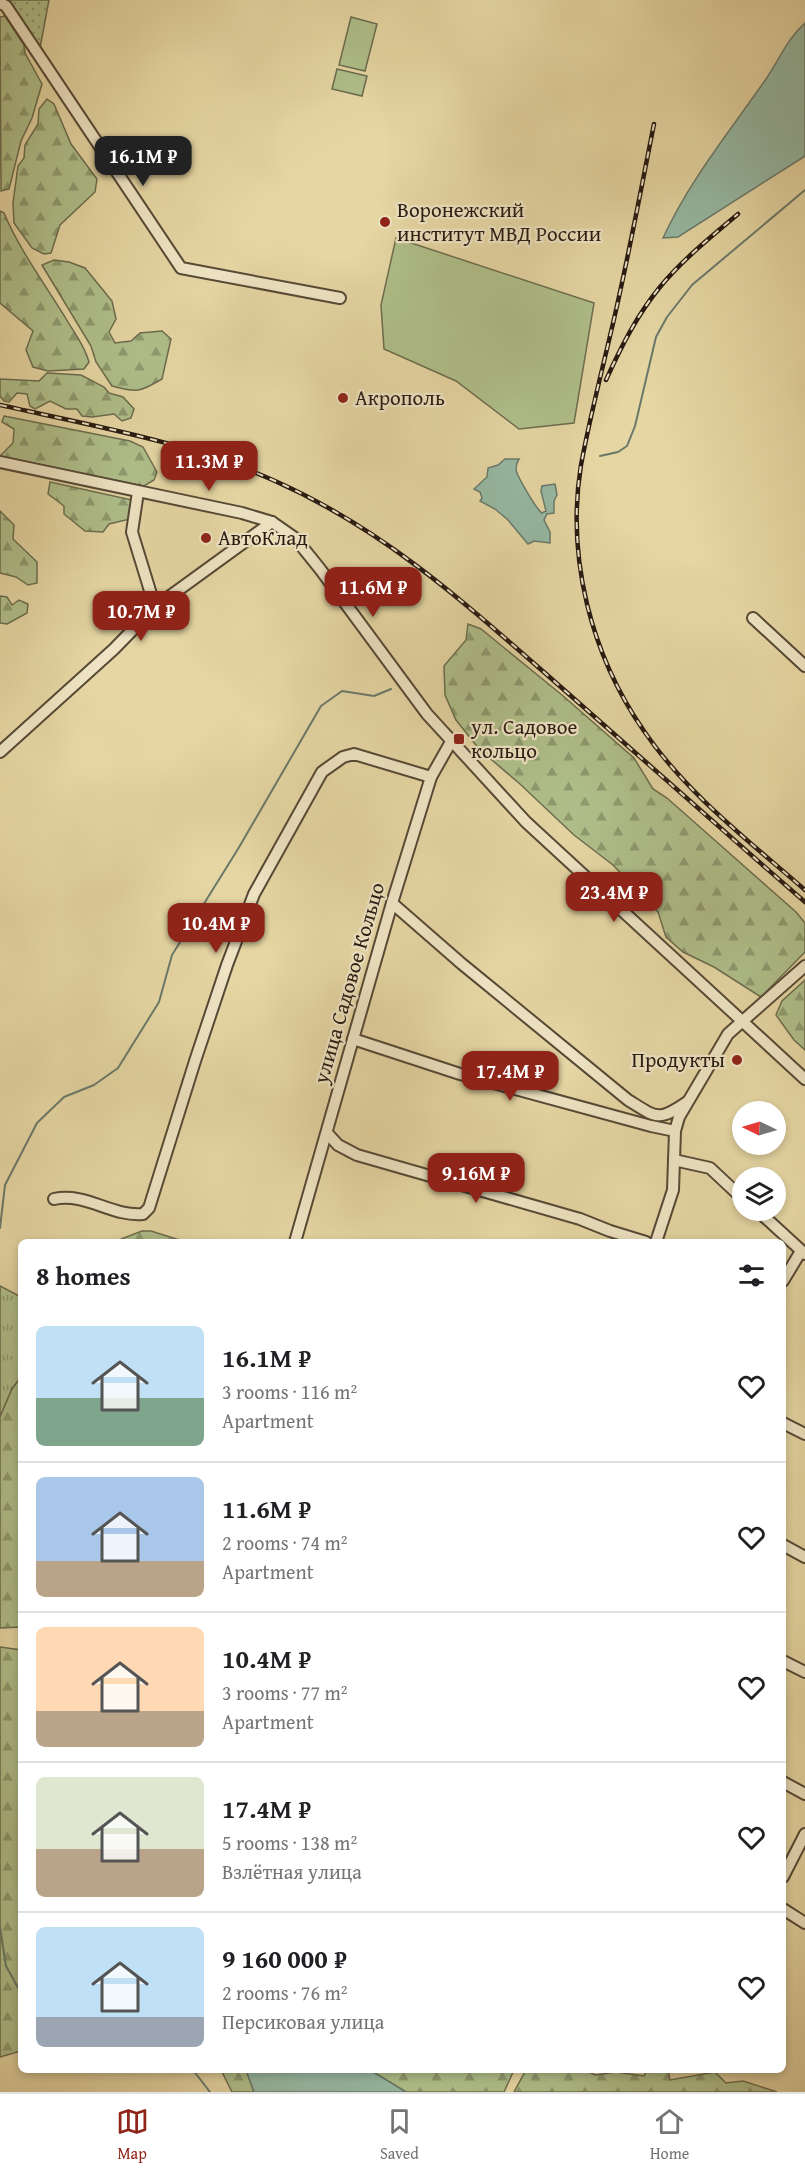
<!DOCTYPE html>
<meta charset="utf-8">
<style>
body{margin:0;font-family:"Gentium Book Plus",serif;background:#f2f2f2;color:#202124;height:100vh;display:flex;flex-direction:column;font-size:22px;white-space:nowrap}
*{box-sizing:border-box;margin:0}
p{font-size:20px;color:#757577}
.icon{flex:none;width:33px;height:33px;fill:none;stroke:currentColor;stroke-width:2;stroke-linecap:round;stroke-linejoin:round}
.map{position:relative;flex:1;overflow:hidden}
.sheet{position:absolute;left:18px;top:1239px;width:768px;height:834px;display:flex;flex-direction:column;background:#fff;border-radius:9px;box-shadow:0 3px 9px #0003}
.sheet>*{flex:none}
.needle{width:39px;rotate:275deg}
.fabs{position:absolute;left:732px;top:1101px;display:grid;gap:12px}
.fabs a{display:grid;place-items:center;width:54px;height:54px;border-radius:50%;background:#fff;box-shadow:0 3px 9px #0003;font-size:30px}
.price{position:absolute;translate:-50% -51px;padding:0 14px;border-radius:12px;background:#8f2418;color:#fff;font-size:20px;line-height:39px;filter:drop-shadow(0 2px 3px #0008)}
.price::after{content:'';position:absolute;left:50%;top:36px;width:18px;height:14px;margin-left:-9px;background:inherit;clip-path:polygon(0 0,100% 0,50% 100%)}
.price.active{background:#222;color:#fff}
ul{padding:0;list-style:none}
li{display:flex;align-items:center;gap:18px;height:150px;padding:0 18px}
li+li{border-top:2px solid #e0e0e0}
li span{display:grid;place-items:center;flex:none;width:168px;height:120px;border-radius:9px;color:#555}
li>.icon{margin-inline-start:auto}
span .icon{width:72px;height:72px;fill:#fffc;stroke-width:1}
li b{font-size:26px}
h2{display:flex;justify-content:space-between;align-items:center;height:72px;padding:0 18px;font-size:26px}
.dock{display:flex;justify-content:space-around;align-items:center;height:84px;border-top:2px solid #e0e0e0;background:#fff;font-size:16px;color:#757577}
.dock a{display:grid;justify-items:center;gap:3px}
.dock .active{color:#8f2418}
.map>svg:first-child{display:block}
</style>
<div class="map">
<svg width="805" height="2092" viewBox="0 0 805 2092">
<defs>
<pattern id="grass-tufts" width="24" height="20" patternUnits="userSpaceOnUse" patternTransform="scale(1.5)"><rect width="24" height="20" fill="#afbf8a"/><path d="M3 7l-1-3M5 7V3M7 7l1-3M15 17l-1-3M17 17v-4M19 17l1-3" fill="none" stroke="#8e9a6f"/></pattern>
<pattern id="forest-firs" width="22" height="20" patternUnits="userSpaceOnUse" patternTransform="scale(1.5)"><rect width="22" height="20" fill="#afbf8a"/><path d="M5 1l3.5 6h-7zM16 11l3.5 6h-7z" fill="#8e9a6f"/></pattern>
<pattern id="park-dots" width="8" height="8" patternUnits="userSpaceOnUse" patternTransform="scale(1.5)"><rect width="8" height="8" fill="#afbf8a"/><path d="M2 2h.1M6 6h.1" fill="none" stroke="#8e9a6f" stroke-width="1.8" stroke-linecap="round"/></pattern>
</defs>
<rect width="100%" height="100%" fill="#e5d6a3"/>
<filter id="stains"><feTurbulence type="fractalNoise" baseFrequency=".00333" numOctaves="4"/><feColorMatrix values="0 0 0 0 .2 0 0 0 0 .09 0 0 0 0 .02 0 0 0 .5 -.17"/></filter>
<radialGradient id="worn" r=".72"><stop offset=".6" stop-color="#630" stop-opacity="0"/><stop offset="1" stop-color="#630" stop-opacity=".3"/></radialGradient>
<polygon fill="url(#grass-tufts)" stroke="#6c6c4e" stroke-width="1.5" points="0,1286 21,1297 21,1377 12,1389 0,1417"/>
<g fill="url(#forest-firs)" stroke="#6c6c4e" stroke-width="1.5">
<polygon points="5,16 24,45 25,53 42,84 32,118 21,141 9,189 1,191 0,17"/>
<polygon points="47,99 54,104 71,144 97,179 95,192 60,225 51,253 44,254 32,248 14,223 13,203 18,166 24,158 25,145 38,124 39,109"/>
<path d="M0 211 4 213C19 249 44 283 65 317 74 333 84 344 89 362L84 369 48 371 33 367 26 350 33 331 0 303Z"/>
<path d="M54 260 69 262 85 268 112 301 116 319 109 332 115 343 131 341 140 333 162 331 171 339 162 379C140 392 137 393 112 386L96 362 91 346 42 265Z"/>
<polygon points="47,373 81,375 104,387 109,393 123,397 134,409 131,418 122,421 114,414 92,417 82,416 77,409 66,409 50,401 35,409 30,406 27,394 17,393 9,402 4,401 0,396 0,379 39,381"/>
<polygon points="4,416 130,441 143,447 157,472 154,480 144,486 0,456 13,443 14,429 2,422"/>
<polygon points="50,482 132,500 130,519 109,524 103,532 85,531 64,514 64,506 48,494"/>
<polygon points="0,511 14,525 13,539 37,562 37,583 28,585 16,577 0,573"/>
<polygon points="0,596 7,597 12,605 19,600 28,604 27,613 7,624 0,623"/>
<polygon points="468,624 481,629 562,695 634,758 653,789 667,798 796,912 805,923 805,952 761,997 714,967 683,952 666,937 658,912 613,865 574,835 520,784 479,749 456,720 445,695 444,666 466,640"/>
<polygon points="805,980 805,1050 794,1040 776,1015 782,1001"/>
<polygon points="142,1231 151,1231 186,1242 120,1242 121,1239"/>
<polygon points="21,1377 21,1627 0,1628 0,1417 12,1389"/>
<polygon points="0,1647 21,1650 21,2051 0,2057"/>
<polygon points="221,2070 246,2070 254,2092 232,2092"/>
<polygon points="370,2070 514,2070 504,2092 406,2092"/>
<polygon points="526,2070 585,2070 595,2075 616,2072 644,2076 647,2070 668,2070 670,2080 715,2072 726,2083 743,2081 777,2092 514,2092"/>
</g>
<polygon fill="url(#park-dots)" stroke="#6c6c4e" stroke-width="1.5" points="7,0 49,0 40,48"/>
<g fill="#afbf8a" stroke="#6c6c4e" stroke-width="1.5">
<polygon points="351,17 377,24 365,71 339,65"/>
<polygon points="337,69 367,76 362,96 332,89"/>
<polygon points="396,238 594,303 574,423 519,429 456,381 384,349 381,305"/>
</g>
<g fill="#96b9a4" stroke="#6a796a" stroke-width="1.5">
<path d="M805 23V156L678 237 663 238C689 181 730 131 766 79 780 59 786 40 805 23Z"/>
<path d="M505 459H519C517 462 516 465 516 469 516 475 537 510 542 513L546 511 541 491 542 486 555 484 557 495 554 501V513L547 514 544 520 550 532V543L534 541 528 544 508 520 495 509 480 501 482 498 480 492 474 489 487 477 488 468 498 465Z"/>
<polygon points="246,2070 370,2070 406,2092 254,2092"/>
</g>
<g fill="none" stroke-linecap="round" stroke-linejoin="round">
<g stroke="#6a796a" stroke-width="2">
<polyline points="600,456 618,452 627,446 635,426 656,337 667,317 692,285 805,190"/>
<polyline points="0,1228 5,1185 37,1123 64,1097 94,1085 118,1068 159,1002 172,955 238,849 321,706 342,691 374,696 391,689"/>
<polyline points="0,1927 6,1966 21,1993"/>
<polyline points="193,2070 210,2092"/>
</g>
<defs>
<g id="minor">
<polyline points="0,3 6,6 181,268 340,298"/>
<polyline points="0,462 242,513 272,522 295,538 320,569 427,714 526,822 805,1079"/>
<polyline points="138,492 132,532 155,607"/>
<polyline points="753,618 805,666"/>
<polyline points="0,752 114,649 155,607 272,522"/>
<path d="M392 903 462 964 628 1100C657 1118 658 1122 687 1102"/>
<polyline points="353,1039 460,1074 651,1126 675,1131"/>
<polyline points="327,1133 338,1145 357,1155 580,1219 610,1231 646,1242"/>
<polyline points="674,1160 710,1168 742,1198"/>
<path d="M54 1199C86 1192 112 1217 143 1214L149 1208 195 1061 227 965 254 894 322 772 343 757 354 754 431 777"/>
<polyline points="757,1210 805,1254"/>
<polyline points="295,1242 392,903 431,777 452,740"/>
<polyline points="656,1242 673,1190 675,1131 679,1117 728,1034 805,966"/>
<polyline points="783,1281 801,1251"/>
<polyline points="783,1423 805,1434"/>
<polyline points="783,1545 805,1557"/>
<polyline points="783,1661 805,1672"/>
<polyline points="783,1782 805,1794"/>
<polyline points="783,1877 805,1834"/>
<polyline points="783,1909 805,1923"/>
</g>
</defs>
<use href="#minor" stroke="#574936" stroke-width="14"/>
<use href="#minor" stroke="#eee4c3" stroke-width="10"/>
<defs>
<g id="rail">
<path d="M654 124C641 189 629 254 614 319 603 367 590 416 581 465 566 557 591 655 644 731 686 793 749 841 805 890"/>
<path d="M606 380C621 347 637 315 660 287 682 260 711 237 738 214"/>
<path d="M0 405C93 426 188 442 275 481 385 530 465 603 554 681 638 755 721 829 805 902"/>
</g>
</defs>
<use href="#rail" stroke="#281a12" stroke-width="4.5"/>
<use href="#rail" stroke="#eee4c3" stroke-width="2" stroke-dasharray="7" stroke-linecap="butt"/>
</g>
<g fill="#8f2418" stroke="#eee4c3" stroke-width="2">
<circle cx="385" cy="222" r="6"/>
<circle cx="343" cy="398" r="6"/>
<circle cx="206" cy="538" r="6"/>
<rect x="453" y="733" width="12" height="12" rx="3"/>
<circle cx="737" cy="1060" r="6"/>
</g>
<g text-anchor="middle" stroke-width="4.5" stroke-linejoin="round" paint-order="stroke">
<g font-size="21" fill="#281a12" stroke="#eee4c3" text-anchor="start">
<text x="397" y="217">Воронежский<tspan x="397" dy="24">институт МВД России</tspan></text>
<text x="355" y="405">Акрополь</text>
<text x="218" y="545">АвтоКлад</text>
<text x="471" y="734">ул. Садовое<tspan x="471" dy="24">кольцо</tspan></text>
<text x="725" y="1067" text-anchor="end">Продукты</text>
</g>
<g font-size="21" fill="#281a12" stroke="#eee4c3">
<text transform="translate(349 983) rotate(-74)" y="7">улица Садовое Кольцо</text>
</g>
</g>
<rect width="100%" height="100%" filter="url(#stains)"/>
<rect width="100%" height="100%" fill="url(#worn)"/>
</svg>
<div class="fabs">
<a><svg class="needle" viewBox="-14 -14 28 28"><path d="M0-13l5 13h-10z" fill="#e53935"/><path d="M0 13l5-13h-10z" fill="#757577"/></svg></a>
<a><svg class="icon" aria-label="layers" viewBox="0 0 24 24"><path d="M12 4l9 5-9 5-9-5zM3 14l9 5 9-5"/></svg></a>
</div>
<b class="price active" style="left:143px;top:187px">16.1M ₽</b>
<b class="price" style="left:209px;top:492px">11.3M ₽</b>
<b class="price" style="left:373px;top:618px">11.6M ₽</b>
<b class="price" style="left:141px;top:642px">10.7M ₽</b>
<b class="price" style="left:614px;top:923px">23.4M ₽</b>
<b class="price" style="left:216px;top:954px">10.4M ₽</b>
<b class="price" style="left:510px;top:1102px">17.4M ₽</b>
<b class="price" style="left:476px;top:1204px">9.16M ₽</b>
<section class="sheet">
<h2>8 homes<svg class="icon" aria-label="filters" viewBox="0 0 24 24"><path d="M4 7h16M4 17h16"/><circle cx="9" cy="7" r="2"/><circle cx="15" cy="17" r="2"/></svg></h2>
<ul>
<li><span style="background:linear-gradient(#bfe0f5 60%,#7fa58c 0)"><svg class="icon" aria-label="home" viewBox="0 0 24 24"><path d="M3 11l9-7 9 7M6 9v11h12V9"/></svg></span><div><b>16.1M ₽</b><p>3 rooms · 116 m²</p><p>Apartment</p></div><svg class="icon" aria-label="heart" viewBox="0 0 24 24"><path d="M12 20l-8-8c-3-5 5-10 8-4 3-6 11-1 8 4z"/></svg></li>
<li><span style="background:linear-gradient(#a9c7e8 70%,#b9a48a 0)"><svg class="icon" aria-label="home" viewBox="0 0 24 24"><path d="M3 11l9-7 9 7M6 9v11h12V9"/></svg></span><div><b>11.6M ₽</b><p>2 rooms · 74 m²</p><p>Apartment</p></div><svg class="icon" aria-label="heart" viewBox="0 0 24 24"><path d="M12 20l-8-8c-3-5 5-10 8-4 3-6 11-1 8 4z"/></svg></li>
<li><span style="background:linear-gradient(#ffd9b3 70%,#b9a48a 0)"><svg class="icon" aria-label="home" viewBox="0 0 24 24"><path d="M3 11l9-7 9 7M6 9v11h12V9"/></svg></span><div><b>10.4M ₽</b><p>3 rooms · 77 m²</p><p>Apartment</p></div><svg class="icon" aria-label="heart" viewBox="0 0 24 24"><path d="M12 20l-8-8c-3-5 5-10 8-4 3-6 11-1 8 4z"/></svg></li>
<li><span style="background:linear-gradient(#dfe7d0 60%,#b9a48a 0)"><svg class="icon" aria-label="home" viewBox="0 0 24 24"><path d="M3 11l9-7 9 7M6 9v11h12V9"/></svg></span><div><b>17.4M ₽</b><p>5 rooms · 138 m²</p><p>Взлётная улица</p></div><svg class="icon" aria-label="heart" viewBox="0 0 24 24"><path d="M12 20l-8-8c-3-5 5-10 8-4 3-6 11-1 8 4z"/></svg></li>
<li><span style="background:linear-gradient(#bfe0f5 75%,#9aa5b1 0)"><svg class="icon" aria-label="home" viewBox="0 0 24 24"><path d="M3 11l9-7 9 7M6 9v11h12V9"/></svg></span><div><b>9 160 000 ₽</b><p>2 rooms · 76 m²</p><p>Персиковая улица</p></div><svg class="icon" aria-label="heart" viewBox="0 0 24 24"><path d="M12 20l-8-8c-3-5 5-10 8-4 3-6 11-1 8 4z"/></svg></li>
</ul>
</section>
</div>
<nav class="dock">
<a class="active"><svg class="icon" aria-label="map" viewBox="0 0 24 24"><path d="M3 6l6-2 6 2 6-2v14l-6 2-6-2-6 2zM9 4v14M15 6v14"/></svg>Map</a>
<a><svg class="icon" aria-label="saved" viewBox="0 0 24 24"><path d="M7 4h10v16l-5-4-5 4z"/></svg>Saved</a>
<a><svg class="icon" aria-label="home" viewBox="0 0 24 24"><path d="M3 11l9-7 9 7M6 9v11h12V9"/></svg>Home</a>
</nav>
